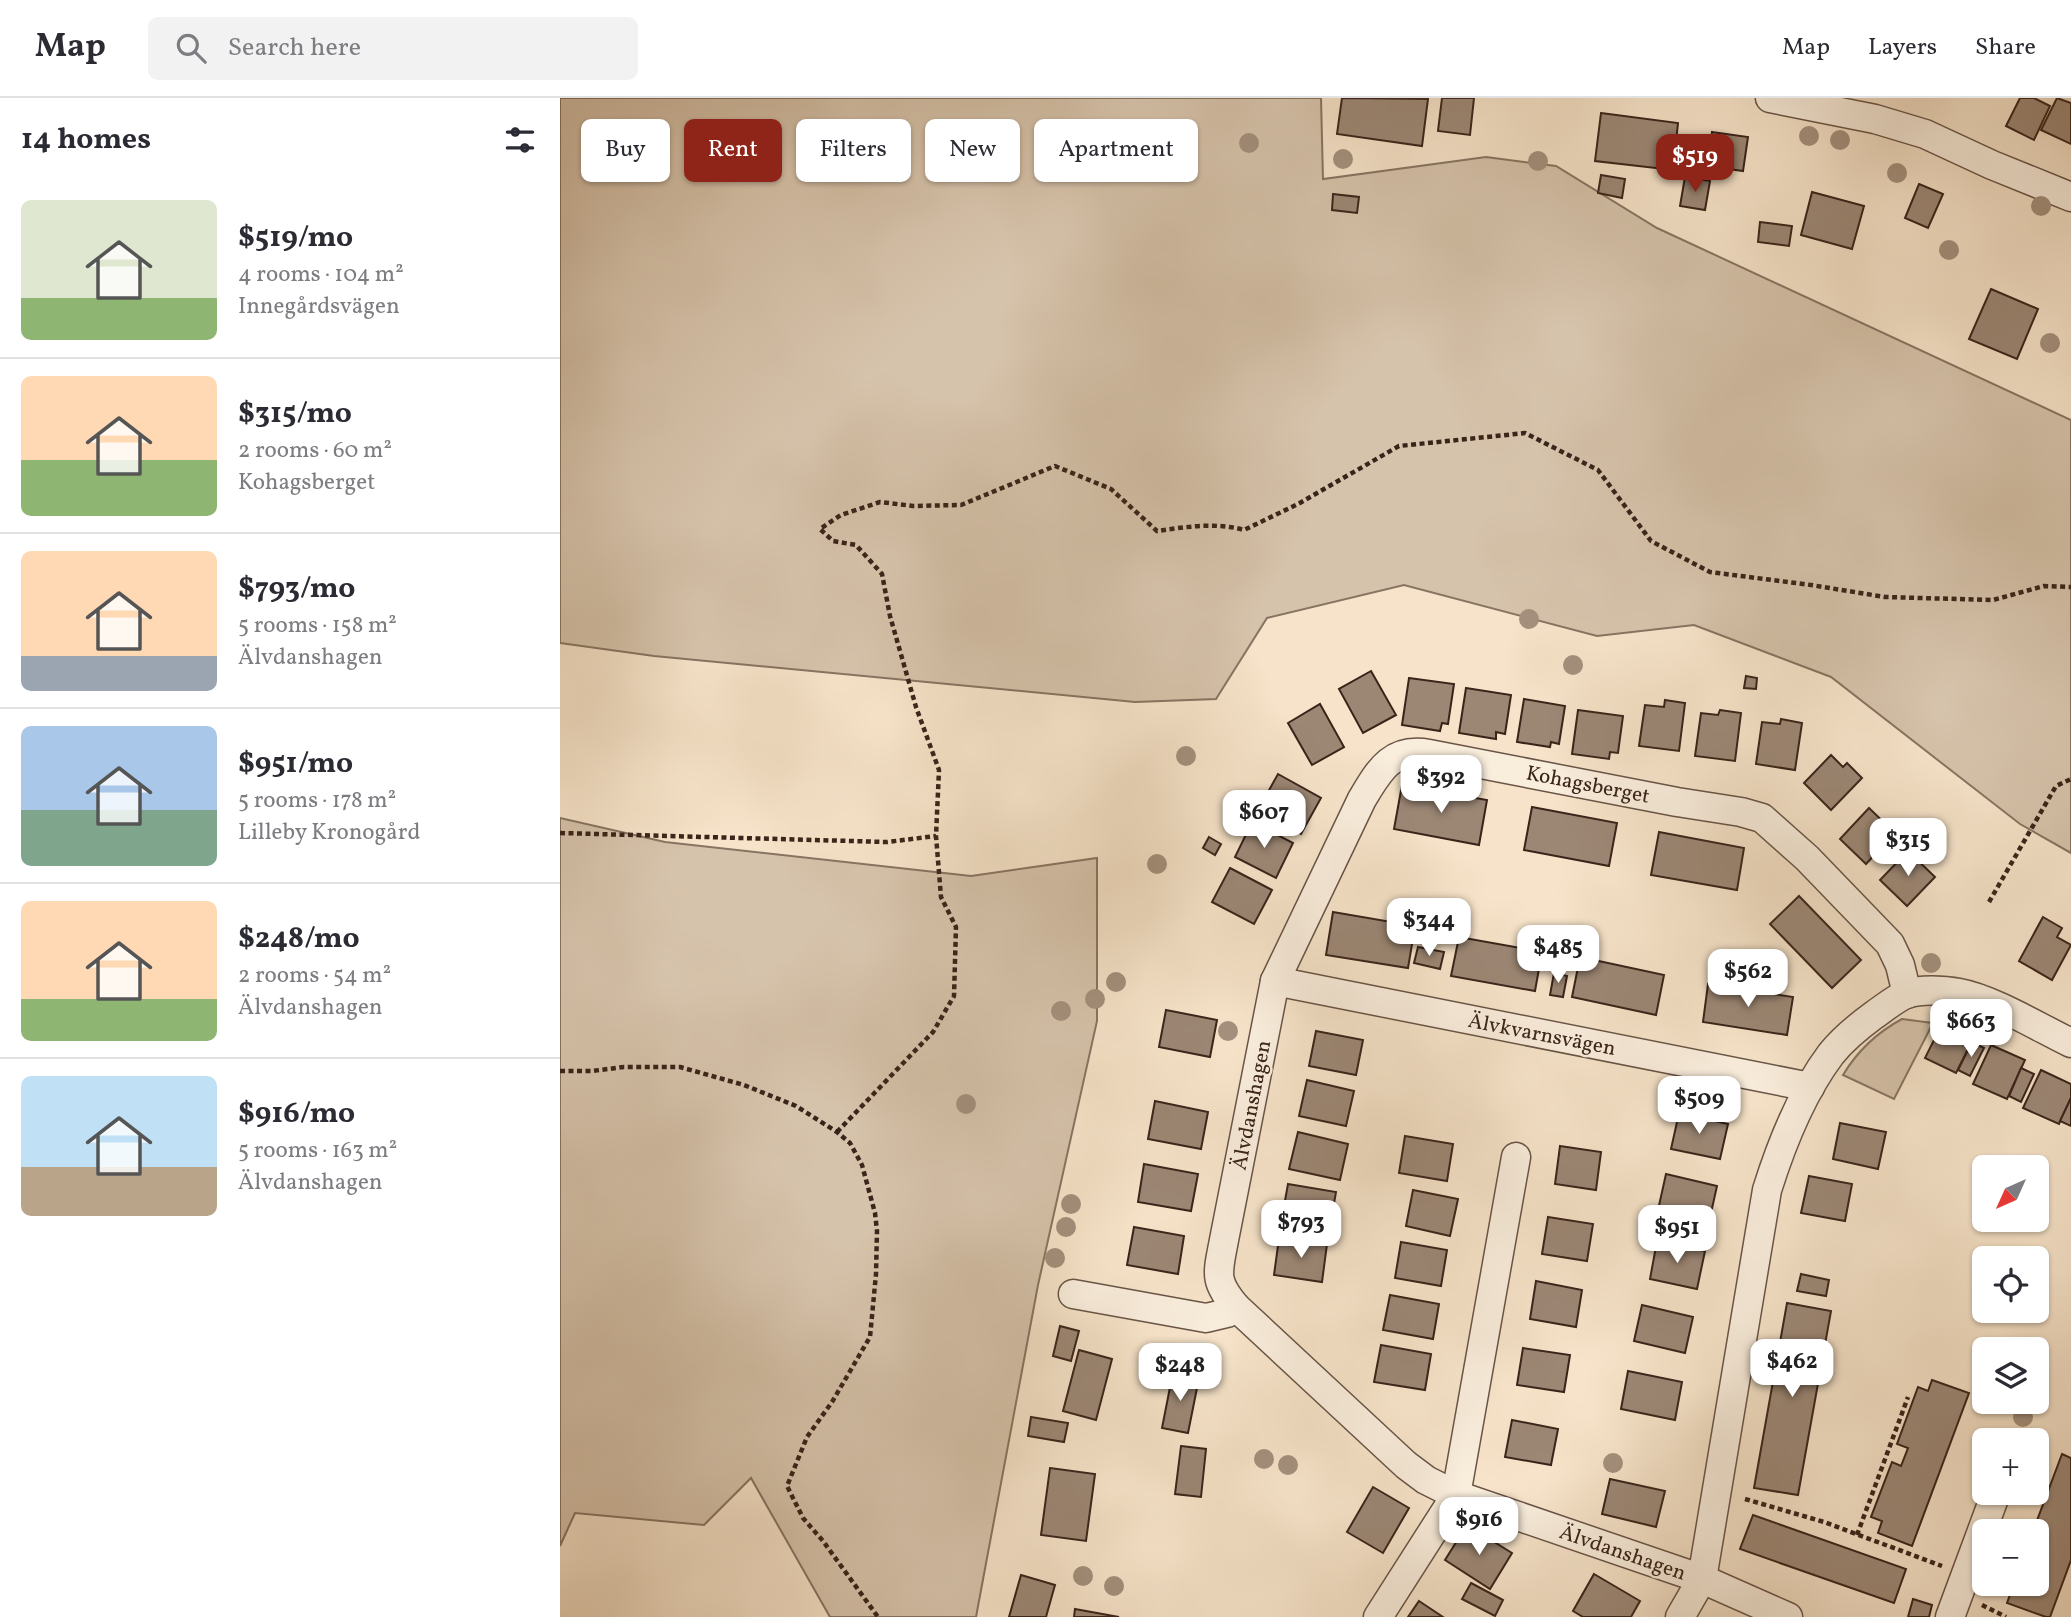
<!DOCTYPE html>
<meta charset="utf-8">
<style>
body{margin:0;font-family:Vollkorn,serif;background:#f2f2f3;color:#2b2b33;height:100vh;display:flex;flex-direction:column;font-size:26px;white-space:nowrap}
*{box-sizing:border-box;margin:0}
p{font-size:23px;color:#7c7c81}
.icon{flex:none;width:38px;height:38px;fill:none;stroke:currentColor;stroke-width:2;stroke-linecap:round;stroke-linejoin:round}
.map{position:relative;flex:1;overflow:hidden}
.details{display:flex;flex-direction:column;background:#fff;width:560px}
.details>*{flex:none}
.guide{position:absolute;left:21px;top:21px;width:665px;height:63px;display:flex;gap:14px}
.needle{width:46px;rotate:225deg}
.fabs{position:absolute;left:1412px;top:1057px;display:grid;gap:14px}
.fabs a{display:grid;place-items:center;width:77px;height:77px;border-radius:10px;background:#fff;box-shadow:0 2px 5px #0004;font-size:35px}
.price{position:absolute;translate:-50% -60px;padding:0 16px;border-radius:14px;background:#fff;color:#222;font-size:23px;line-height:46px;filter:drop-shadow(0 2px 4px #0008)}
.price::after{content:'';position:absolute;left:50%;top:42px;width:21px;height:16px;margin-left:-10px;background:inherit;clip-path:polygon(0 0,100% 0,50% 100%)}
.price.active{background:#8f2418;color:#fff}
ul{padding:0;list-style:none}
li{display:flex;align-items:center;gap:21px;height:175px;padding:0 21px}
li+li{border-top:2px solid #e1e1e2}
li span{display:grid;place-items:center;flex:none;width:196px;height:140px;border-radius:10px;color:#555}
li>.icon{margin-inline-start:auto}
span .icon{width:84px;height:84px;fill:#fffc;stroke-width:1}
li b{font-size:30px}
h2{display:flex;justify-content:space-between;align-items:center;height:84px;padding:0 21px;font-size:30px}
.pill{padding:0 24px;border-radius:10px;background:#fff;box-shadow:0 2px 5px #0004;font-size:24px;line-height:63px}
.pill.active{background:#8f2418;color:#fff}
header{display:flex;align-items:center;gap:42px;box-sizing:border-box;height:98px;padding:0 35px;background:#fff;border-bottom:2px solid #e1e1e2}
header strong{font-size:33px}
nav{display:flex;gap:38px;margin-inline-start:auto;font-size:24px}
.search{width:490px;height:63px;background:#f2f2f3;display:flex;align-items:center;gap:18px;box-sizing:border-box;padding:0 24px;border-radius:10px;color:#7c7c81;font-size:26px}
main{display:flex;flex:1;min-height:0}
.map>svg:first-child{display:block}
</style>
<header>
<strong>Map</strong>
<div class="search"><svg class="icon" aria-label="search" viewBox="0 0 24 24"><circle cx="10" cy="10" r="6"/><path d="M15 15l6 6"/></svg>Search here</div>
<nav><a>Map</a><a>Layers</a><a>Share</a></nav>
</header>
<main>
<section class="details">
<h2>14 homes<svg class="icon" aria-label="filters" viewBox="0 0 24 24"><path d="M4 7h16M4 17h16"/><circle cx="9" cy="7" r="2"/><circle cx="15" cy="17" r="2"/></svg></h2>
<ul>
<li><span style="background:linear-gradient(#dfe7d0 70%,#8fb573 0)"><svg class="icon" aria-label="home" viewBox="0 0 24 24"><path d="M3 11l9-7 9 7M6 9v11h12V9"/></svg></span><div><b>$519/mo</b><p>4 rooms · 104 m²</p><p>Innegårdsvägen</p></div></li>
<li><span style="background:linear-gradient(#ffd9b3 60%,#8fb573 0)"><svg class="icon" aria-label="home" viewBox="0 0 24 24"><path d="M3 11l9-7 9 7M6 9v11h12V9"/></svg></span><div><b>$315/mo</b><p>2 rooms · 60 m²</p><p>Kohagsberget</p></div></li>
<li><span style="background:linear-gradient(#ffd9b3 75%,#9aa5b1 0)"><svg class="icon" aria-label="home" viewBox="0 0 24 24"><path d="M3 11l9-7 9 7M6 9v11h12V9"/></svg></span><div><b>$793/mo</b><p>5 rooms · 158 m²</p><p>Älvdanshagen</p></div></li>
<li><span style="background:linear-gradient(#a9c7e8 60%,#7fa58c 0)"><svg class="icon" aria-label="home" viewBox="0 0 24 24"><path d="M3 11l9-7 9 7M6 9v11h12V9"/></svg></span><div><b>$951/mo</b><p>5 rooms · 178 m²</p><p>Lilleby Kronogård</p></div></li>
<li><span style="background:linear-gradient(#ffd9b3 70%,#8fb573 0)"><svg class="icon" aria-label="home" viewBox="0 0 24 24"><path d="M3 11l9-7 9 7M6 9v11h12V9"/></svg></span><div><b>$248/mo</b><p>2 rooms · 54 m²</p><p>Älvdanshagen</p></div></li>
<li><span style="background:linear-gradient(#bfe0f5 65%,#b9a48a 0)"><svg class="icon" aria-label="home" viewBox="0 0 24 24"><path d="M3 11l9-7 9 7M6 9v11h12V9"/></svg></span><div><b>$916/mo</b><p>5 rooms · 163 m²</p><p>Älvdanshagen</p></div></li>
</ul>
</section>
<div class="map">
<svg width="1511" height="1519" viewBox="0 0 1511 1519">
<rect width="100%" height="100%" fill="#f6e3c9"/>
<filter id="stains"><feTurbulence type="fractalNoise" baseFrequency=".00286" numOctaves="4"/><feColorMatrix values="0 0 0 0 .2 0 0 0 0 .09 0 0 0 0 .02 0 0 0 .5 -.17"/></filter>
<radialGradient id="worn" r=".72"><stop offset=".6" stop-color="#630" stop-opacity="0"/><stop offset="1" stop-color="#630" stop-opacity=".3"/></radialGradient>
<g fill="#d6c3ab" stroke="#887462" stroke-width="2">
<polygon points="0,0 761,0 763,81 926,59 996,68 1097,130 1511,322 1511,755 1460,726 1271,579 1134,527 1037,538 844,487 707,520 656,601 575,604 94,558 0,545"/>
<polygon points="0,720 105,744 411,778 537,760 537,923 478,1187 416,1519 270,1519 191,1380 144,1427 15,1415 0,1448"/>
<path d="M1342 921 1373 925 1334 1001 1283 977C1298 952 1316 935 1342 921Z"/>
</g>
<g fill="#9c8775" stroke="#3a241a" stroke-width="2">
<polygon points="782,0 868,1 862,48 777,36"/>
<polygon points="882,0 914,0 910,37 878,33"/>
<polygon points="1460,0 1474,0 1490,8 1474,42 1446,28"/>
<polygon points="1497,0 1511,5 1511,46 1481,32"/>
<polygon points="1041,15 1118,25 1113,72 1035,63"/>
<polygon points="1152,34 1188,39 1183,73 1148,68"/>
<polygon points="1041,77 1065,81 1062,100 1038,95"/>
<polygon points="1125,79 1150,83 1145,112 1120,108"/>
<polygon points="1359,86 1383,96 1368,130 1345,120"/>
<polygon points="1252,94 1304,108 1292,151 1241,137"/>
<polygon points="773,96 799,99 797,115 772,112"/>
<polygon points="1200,124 1232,128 1229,148 1198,144"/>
<polygon points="1431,191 1478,211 1457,261 1409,241"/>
<polygon points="811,573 836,617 803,635 779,591"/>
<polygon points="1186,578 1197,580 1196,591 1184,590"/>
<polygon points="849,580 894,586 888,626 882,625 880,633 842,627"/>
<polygon points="906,590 951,597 945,636 936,634 936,641 899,635"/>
<polygon points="964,601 1005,608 999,646 991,644 990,649 957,644"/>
<polygon points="1105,602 1125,605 1119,653 1079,648 1085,607 1104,609"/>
<polygon points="760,606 784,649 752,667 728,625"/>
<polygon points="1018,612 1063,618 1058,655 1050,654 1049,661 1012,656"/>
<polygon points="1160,612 1181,615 1175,663 1135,658 1141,615 1158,617"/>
<polygon points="1221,621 1242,625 1235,672 1196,666 1202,624 1220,626"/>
<polygon points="1271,657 1283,669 1287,665 1302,680 1271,712 1244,685"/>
<polygon points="718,676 761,700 741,736 698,712"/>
<polygon points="842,687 927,702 919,747 834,731"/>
<polygon points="972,709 1057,725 1049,768 964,752"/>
<polygon points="1309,710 1335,735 1306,766 1280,741"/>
<polygon points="692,724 733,745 716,780 675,759"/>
<polygon points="1099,734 1184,750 1177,792 1091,777"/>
<polygon points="649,739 661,746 655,757 643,750"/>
<polygon points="1348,753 1375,779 1347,808 1320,782"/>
<polygon points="670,770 712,792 694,826 652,804"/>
<polygon points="1239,798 1301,862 1272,890 1210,826"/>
<polygon points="773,814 855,828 848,870 766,857"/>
<polygon points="1483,819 1502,830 1497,839 1511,847 1492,882 1459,863"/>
<polygon points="899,839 982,854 975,893 891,878"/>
<polygon points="858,849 884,854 880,871 854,865"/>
<polygon points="1020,859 1104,877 1096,917 1012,899"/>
<polygon points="994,875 1007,878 1003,899 990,897"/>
<polygon points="1148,886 1233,899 1227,937 1143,924"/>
<polygon points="606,912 657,922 650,959 599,949"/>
<polygon points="1383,924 1414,939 1396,975 1365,960"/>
<polygon points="756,933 803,942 796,977 749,968"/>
<polygon points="1412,944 1424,950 1410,978 1398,972"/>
<polygon points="1431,947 1465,962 1447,1001 1413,986"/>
<polygon points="1461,970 1474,976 1461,1004 1449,998"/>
<polygon points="1481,972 1511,986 1511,1000 1499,1026 1463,1010"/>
<polygon points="747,982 794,993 786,1028 739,1018"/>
<polygon points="1511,1000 1511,1028 1500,1023"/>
<polygon points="595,1003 648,1014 641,1051 588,1041"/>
<polygon points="1119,1015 1168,1026 1160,1061 1111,1051"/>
<polygon points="1280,1025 1326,1034 1318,1071 1273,1061"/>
<polygon points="738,1034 788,1046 780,1082 729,1071"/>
<polygon points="845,1038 893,1046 887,1083 839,1075"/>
<polygon points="1000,1048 1041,1054 1036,1092 995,1086"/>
<polygon points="584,1066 638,1076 631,1113 578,1104"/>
<polygon points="1106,1076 1157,1088 1149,1124 1098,1112"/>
<polygon points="1249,1078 1292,1086 1285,1123 1241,1115"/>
<polygon points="728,1086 776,1094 769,1134 721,1125"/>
<polygon points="853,1092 898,1101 890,1138 846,1128"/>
<polygon points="988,1119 1033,1126 1027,1163 982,1156"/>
<polygon points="574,1129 624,1138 618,1176 567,1167"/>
<polygon points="719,1140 767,1146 762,1184 714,1177"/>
<polygon points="1097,1143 1145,1153 1137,1191 1090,1181"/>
<polygon points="841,1144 887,1152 881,1188 835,1180"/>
<polygon points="1241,1176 1269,1182 1266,1198 1237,1193"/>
<polygon points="976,1183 1022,1192 1016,1229 970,1221"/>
<polygon points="830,1197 879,1206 873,1241 823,1232"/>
<polygon points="1227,1205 1271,1213 1238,1397 1194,1390"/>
<polygon points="1082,1207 1133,1219 1125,1255 1074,1243"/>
<polygon points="500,1228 519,1233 511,1263 493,1258"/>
<polygon points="821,1247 871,1256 865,1292 814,1284"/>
<polygon points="592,1249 609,1253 603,1282 586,1278"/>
<polygon points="963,1250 1010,1257 1004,1294 957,1287"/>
<polygon points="519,1252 552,1261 536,1322 503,1313"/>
<polygon points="1068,1273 1122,1284 1115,1322 1061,1311"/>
<polygon points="613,1274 639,1280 628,1335 602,1330"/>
<polygon points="1372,1282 1409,1295 1352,1448 1318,1435 1322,1423 1311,1419 1332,1364 1341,1368 1348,1350 1337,1346 1358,1289 1368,1293"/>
<polygon points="471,1319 508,1325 504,1344 468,1338"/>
<polygon points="952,1322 998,1331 991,1367 945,1359"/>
<polygon points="621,1348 646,1351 641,1399 615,1396"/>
<polygon points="1502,1356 1511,1360 1511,1462 1490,1519 1486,1519 1447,1505 1454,1486 1477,1486 1477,1433 1473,1433"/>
<polygon points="490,1370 535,1376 526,1443 481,1437"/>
<polygon points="1050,1381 1105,1393 1096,1429 1042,1416"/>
<polygon points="813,1389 849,1410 823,1455 787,1434"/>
<polygon points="1193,1417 1346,1471 1334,1505 1180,1451"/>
<polygon points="907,1427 952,1455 930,1491 885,1462"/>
<polygon points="1034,1476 1080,1503 1071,1519 1023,1519 1013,1513"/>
<polygon points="461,1477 495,1487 486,1519 449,1519"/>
<polygon points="911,1485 943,1502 935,1518 902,1501"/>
<polygon points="1353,1501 1372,1507 1369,1519 1348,1519"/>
<polygon points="859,1503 883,1519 848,1519"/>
<polygon points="515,1511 559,1519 514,1519"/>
</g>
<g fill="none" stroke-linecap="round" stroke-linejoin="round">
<defs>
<g id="minor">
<polyline points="1210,0 1315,21 1365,36 1432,67 1511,99"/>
<polyline points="715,883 1250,989"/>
<polyline points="513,1196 646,1220 667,1215 676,1209"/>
<polyline points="818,1519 896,1397 956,1059"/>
<path d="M1120 1519 1142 1481 1207 1092C1222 1044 1241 996 1271 956 1283 941 1299 928 1314 917 1324 910 1335 901 1346 896 1360 891 1384 892 1399 895 1432 901 1480 930 1511 945"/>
<path d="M1228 1519 1142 1481 896 1397 866 1382 846 1367 676 1209C653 1182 658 1175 664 1142L715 883 802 701C819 673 831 649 869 656L1117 704 1181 714 1202 720 1247 760 1330 846 1340 867 1347 896"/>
<polyline points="1390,1519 1436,1395"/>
</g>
</defs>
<use href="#minor" stroke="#695446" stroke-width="31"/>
<g stroke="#3a241a" stroke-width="4.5" stroke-dasharray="5 3.5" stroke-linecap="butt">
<polyline points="0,735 327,744 376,738"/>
<polyline points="1429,804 1496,688 1511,681"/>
<polyline points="0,973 32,973 64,969 120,969 184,987 236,1008 277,1034 290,1045 302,1067 315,1115 317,1133 316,1176 310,1239 272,1304 247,1339 227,1388 243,1420 263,1443 318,1519"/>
<path d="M277 1034 373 934 394 898 396 829 381 799 376 738 379 672 356 609 330 518 322 476 296 447 273 443 260 431 281 417 320 404 353 408 401 407 495 368 551 391 597 433C625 429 656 424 684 432L738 406 839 348 965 335 1038 372 1091 443 1150 474 1251 487 1325 499 1433 502 1484 488 1511 489"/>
<polyline points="1185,1401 1264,1424 1382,1468"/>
<polyline points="1297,1437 1348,1299"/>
<polyline points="1422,1507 1446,1519"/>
</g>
<use href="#minor" stroke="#f9eddc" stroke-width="28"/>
</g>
<g fill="#a4907d">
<circle cx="1249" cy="38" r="10"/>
<circle cx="1280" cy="42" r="10"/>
<circle cx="689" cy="45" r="10"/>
<circle cx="783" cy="61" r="10"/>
<circle cx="978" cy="63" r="10"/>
<circle cx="1337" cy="75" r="10"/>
<circle cx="1481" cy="108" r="10"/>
<circle cx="1389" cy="152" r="10"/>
<circle cx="1490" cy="245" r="10"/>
<circle cx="969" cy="521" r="10"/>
<circle cx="1013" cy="567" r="10"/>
<circle cx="626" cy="658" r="10"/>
<circle cx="597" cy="766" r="10"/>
<circle cx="1371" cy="865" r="10"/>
<circle cx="556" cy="884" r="10"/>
<circle cx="535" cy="901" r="10"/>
<circle cx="501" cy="913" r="10"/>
<circle cx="668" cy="933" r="10"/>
<circle cx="406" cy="1006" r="10"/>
<circle cx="511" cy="1106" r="10"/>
<circle cx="506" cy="1129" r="10"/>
<circle cx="495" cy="1160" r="10"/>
<circle cx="1463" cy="1319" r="10"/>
<circle cx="704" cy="1361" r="10"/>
<circle cx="1053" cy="1365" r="10"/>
<circle cx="728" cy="1367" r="10"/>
<circle cx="523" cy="1478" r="10"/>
<circle cx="554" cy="1488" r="10"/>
</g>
<g text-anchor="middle" stroke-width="5" stroke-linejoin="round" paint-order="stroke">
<g font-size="21" fill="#3a241a" stroke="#f9eddc">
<text transform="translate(1028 686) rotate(11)" y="7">Kohagsberget</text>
<text transform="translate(982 936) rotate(11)" y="7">Älvkvarnsvägen</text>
<text transform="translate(691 1007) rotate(-79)" y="7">Älvdanshagen</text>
<text transform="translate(1063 1454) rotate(19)" y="7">Älvdanshagen</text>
</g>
</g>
<rect width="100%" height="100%" filter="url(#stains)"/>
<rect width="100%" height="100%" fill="url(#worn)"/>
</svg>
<div class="fabs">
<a><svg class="needle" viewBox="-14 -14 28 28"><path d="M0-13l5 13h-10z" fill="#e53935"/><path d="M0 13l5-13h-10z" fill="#7c7c81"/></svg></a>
<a><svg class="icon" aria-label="locate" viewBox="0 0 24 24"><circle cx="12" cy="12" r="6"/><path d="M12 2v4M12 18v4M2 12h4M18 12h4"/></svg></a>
<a><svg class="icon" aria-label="layers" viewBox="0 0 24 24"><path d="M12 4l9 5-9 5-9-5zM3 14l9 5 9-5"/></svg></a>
<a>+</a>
<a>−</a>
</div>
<b class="price active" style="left:1135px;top:96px">$519</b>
<b class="price" style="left:881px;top:717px">$392</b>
<b class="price" style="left:704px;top:752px">$607</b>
<b class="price" style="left:1348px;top:780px">$315</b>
<b class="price" style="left:869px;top:860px">$344</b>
<b class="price" style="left:998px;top:887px">$485</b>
<b class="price" style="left:1188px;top:911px">$562</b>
<b class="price" style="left:1411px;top:961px">$663</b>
<b class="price" style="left:1139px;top:1038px">$509</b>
<b class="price" style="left:741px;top:1162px">$793</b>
<b class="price" style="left:1117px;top:1167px">$951</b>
<b class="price" style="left:1232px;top:1301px">$462</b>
<b class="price" style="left:620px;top:1305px">$248</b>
<b class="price" style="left:919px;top:1459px">$916</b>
<div class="guide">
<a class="pill">Buy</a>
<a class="pill active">Rent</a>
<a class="pill">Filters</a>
<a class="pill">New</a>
<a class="pill">Apartment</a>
</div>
</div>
</main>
